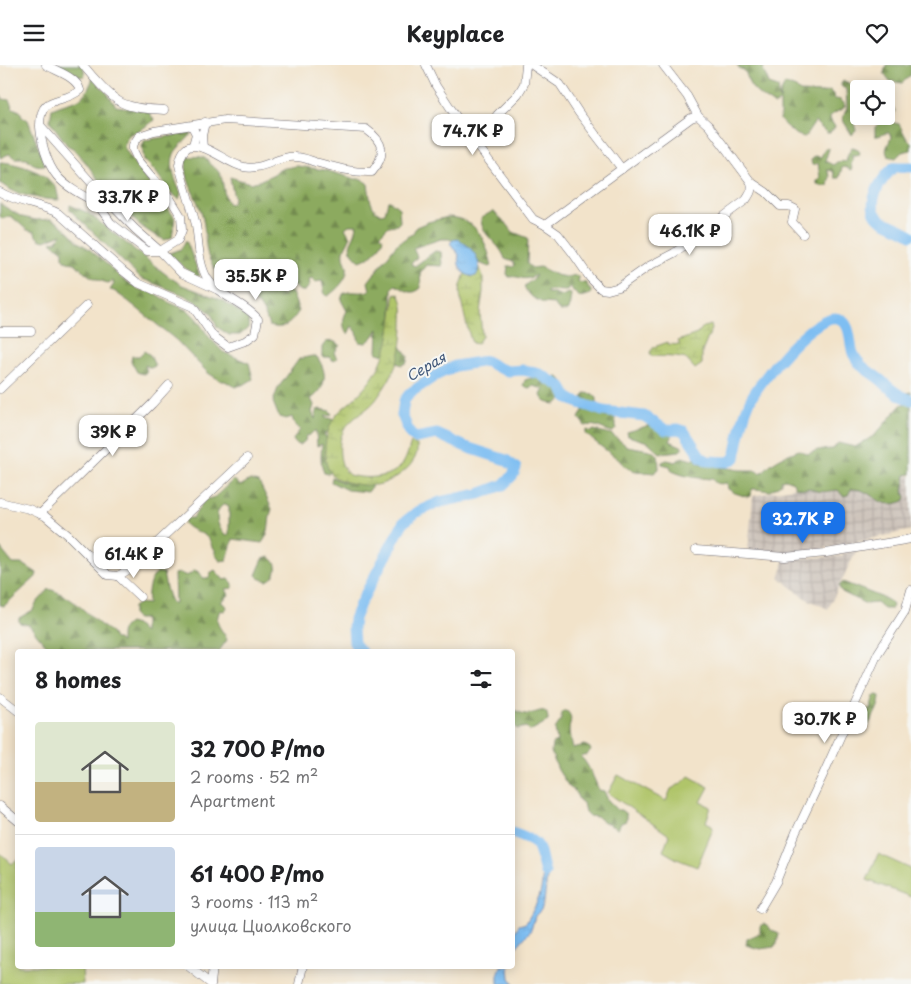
<!DOCTYPE html>
<meta charset="utf-8">
<style>
body{margin:0;font-family:"Playpen Sans",sans-serif;background:#f6f6f6;color:#202124;height:100vh;display:flex;flex-direction:column;font-size:19px;white-space:nowrap}
*{box-sizing:border-box;margin:0}
p{font-size:16px;color:#757577}
.icon{flex:none;width:28px;height:28px;fill:none;stroke:currentColor;stroke-width:2;stroke-linecap:round;stroke-linejoin:round}
.map{position:relative;flex:1;overflow:hidden}
.side{position:absolute;left:15px;top:584px;width:500px;height:320px;display:flex;flex-direction:column;background:#fff;border-radius:5px;box-shadow:0 2px 12px #0003}
.side>*{flex:none}
.tools{position:absolute;left:850px;top:15px;display:grid;gap:10px}
.tools a{display:grid;place-items:center;width:45px;height:45px;border-radius:5px;background:#fff;box-shadow:0 2px 12px #0003;font-size:25px}
.price{position:absolute;translate:-50% -42px;padding:0 11px;border-radius:10px;background:#fff;color:#222;font-size:16px;line-height:32px;filter:drop-shadow(0 1px 2px #0008)}
.price::after{content:'';position:absolute;left:50%;top:30px;width:15px;height:11px;margin-left:-8px;background:inherit;clip-path:polygon(0 0,100% 0,50% 100%)}
.price.current{background:#1a73e8;color:#fff}
ul{padding:0;list-style:none}
li{display:flex;align-items:center;gap:15px;height:125px;padding:0 20px}
li+li{border-top:1px solid #e0e0e0}
li span{display:grid;place-items:center;flex:none;width:140px;height:100px;border-radius:5px;color:#555}
li>.icon{margin-inline-start:auto}
span .icon{width:60px;height:60px;fill:#fffc;stroke-width:1}
li b{font-size:21px}
h2{display:flex;justify-content:space-between;align-items:center;height:60px;padding:0 20px;font-size:21px}
header{display:flex;justify-content:space-between;align-items:center;height:65px;padding:0 20px;background:#fff;font-size:22px;font-weight:700}
.map>svg:first-child{display:block}
</style>
<header><svg class="icon" aria-label="menu" viewBox="0 0 24 24"><path d="M4 6h16M4 12h16M4 18h16"/></svg>Keyplace<svg class="icon" aria-label="heart" viewBox="0 0 24 24"><path d="M12 20l-8-8c-3-5 5-10 8-4 3-6 11-1 8 4z"/></svg></header>
<div class="map">
<svg width="911" height="919" viewBox="0 0 911 919">
<defs>
<pattern id="industrial-grid" width="8" height="8" patternUnits="userSpaceOnUse" patternTransform="scale(1.25)"><rect width="8" height="8" fill="#ccc2b9"/><path d="M0 4h8M4 0v8" fill="none" stroke="#afa6a0"/></pattern>
<pattern id="forest-firs" width="22" height="20" patternUnits="userSpaceOnUse" patternTransform="scale(1.25)"><rect width="22" height="20" fill="#8caa5e"/><path d="M5 1l3.5 6h-7zM16 11l3.5 6h-7z" fill="#728a4f"/></pattern>
<pattern id="wetland-marsh" width="20" height="14" patternUnits="userSpaceOnUse" patternTransform="scale(1.25)"><rect width="20" height="14" fill="#b0c56a"/><path d="M1 5h8M5 5V1M11 12h8M15 12V8" fill="none" stroke="#97a95d"/></pattern>
<pattern id="water-ripples" width="26" height="14" patternUnits="userSpaceOnUse" patternTransform="scale(1.25)"><rect width="26" height="14" fill="#7ebef2"/><path d="M2 4q2-2 4 0t4 0M15 11q2-2 4 0t4 0" fill="none" stroke="#6da3d0"/></pattern>
</defs>
<rect width="100%" height="100%" fill="#f6f6f2"/>
<filter id="ink" filterUnits="userSpaceOnUse"><feTurbulence type="fractalNoise" baseFrequency=".02" numOctaves="2"/><feDisplacementMap in="SourceGraphic" scale="10" xChannelSelector="R" yChannelSelector="G"/><feConvolveMatrix kernelMatrix="1 2 1 2 8 2 1 2 1" color-interpolation-filters="sRGB"/></filter>
<filter id="wash" filterUnits="userSpaceOnUse"><feTurbulence type="fractalNoise" baseFrequency=".0096" numOctaves="4" result="noise"/><feDisplacementMap in="SourceGraphic" scale="20" xChannelSelector="R" yChannelSelector="G"/><feGaussianBlur stdDeviation="1.12" result="paint"/><feColorMatrix in="noise" values="0 0 0 0 0 0 0 0 0 0 0 0 0 0 0 0 0 1.4 0 .05"/><feComposite in="paint" operator="in"/></filter>
<g filter="url(#wash)">
<rect width="100%" height="100%" fill="#f2e3ca"/>
<g fill="url(#industrial-grid)">
<polygon points="905,410 911,411 911,465 808,487 748,486 753,431 807,420"/>
<polygon points="856,486 828,544 805,533 779,512 783,502 783,494 842,491 844,488"/>
</g>
<g fill="#b0c56a" stroke="#697452">
<polygon points="618,710 666,736 671,724 682,718 689,711 709,722 701,737 711,742 706,757 712,760 713,764 697,802 677,794 663,786 669,770 608,728"/>
<polygon points="0,788 12,799 17,794 18,901 82,901 83,919 0,919"/>
<polygon points="878,789 911,804 911,832 867,815"/>
</g>
<g fill="url(#forest-firs)" stroke="#57664c" fill-rule="evenodd">
<polygon points="59,0 83,0 85,11 77,12"/>
<path d="M737 0H765L763 4 769 19 778 22 780 35 781 27 785 19 796 23 800 27 821 28 830 26 833 29 834 34C839 34 844 35 845 42L830 51V54L835 62 830 68H827L815 57 805 72C795 71 787 63 780 55V36L775 40C768 37 754 27 750 20 747 14 748 11 744 5L740 4Z"/>
<polygon points="886,0 911,0 911,10 902,18 890,16 884,8"/>
<path d="M93 13 107 28 116 41 148 46 154 55C150 58 147 61 143 63 132 70 127 66 124 82L132 95 175 153 172 172 165 175C134 163 106 126 87 99 83 94 78 90 74 84L67 80 50 56 52 44C76 33 82 41 93 13Z"/>
<path d="M843 16 850 18 855 28V32H859V48H856C851 54 855 59 856 66L852 70 844 57 843 53 847 42 846 24 842 22 841 19Z"/>
<path d="M0 29 3 34 9 35 13 43 20 46 22 51 28 55 45 100C37 102 31 99 27 93H16L9 89 0 93Z"/>
<path d="M886 40H892L895 46 894 50 890 54V57L899 59 907 74 911 77V85L902 87 896 93 888 91C883 83 890 79 891 71L889 68C884 67 881 72 875 71V62L879 59 873 51H886Z"/>
<path d="M192 68C188 75 176 83 174 89 169 101 176 118 181 128L179 134 170 127 156 107 144 95 142 81 145 75Z"/>
<polygon points="852,82 856,83 860,87 859,90 851,90 853,94 851,100 852,103 851,105 845,102 842,103 839,113 835,113 833,106 827,105 830,111 828,121 821,121 817,119 817,116 820,113 818,98 812,100 811,95 814,91 821,92 825,83 829,84 825,96 833,100 837,97 846,96 848,89"/>
<path d="M188 92C194 92 202 90 207 95 211 99 207 98 212 101 227 109 220 127 229 139L232 138 234 133 230 112 250 118 259 116 274 109 279 104 297 101 325 105 355 114H362L368 119C370 130 369 144 381 149L385 148 388 136H390L399 143 400 157 397 160 389 161 380 170 383 174C380 184 370 193 360 196 341 179 355 179 357 160H349L345 163 350 172C349 177 345 181 344 186 343 194 346 196 347 202 349 214 336 225 328 231L325 230 322 216 315 217 312 213 309 214 310 220 305 226H300L291 219 280 227 282 230 288 226 292 228 299 246C290 259 285 265 269 261 259 225 240 235 220 211 216 206 210 197 208 191 204 176 206 161 201 146 195 129 181 109 188 92Z"/>
<path d="M0 97C12 97 38 105 47 113 50 116 52 119 56 122L59 135C39 134 16 131 0 118Z"/>
<path d="M0 139 22 152 36 155 51 154 60 159 71 169 78 177 88 183 110 202 122 214 140 225 151 226 170 238 188 245 196 253 209 272 223 287 249 298 253 314 245 319 235 322 225 316H221L208 308 176 275 128 236 114 226 110 225 114 219 113 216 108 218C93 214 85 209 75 198L67 197 63 192V186L51 177 57 176 62 169 45 176C39 175 36 173 35 167L27 165 11 151 2 154 0 151Z"/>
<polygon points="70,140 88,148 168,211 182,220 222,235 249,254 248,263 240,270 229,270 217,262 211,248 198,238 184,230 140,213 70,145"/>
<path d="M493 146 507 159 513 167 528 173 527 199 532 203 540 202 556 210 566 212 576 210 579 213 578 217 586 218 591 226V229L580 232 574 227 570 221 566 226 547 225V228H554L562 231 568 228 571 229 569 245 566 246H560L554 239 543 238 532 232 524 223C526 217 534 216 536 210 521 218 523 210 509 212L507 209 508 201H510L513 202 515 200 513 197 505 194C499 176 481 172 481 153Z"/>
<path d="M448 152C477 153 486 176 492 201L489 202 477 197 464 180 449 174H441L413 183 417 192 411 199 415 201 435 186 441 187 442 201 426 200 420 208 421 223C410 232 406 224 395 220L392 223V251L395 259 389 267 392 283 400 280 408 291 407 297 402 300C392 297 387 289 377 288L378 264 373 272 366 278 359 277 357 267 352 261 348 269 346 268C343 260 342 254 347 246L341 235 343 229C351 224 361 230 370 225L368 217 396 180 413 168 416 162 428 157Z"/>
<polygon points="186,175 200,211 195,211 168,189 181,184"/>
<polygon points="333,276 340,280 334,288 337,293 334,296 329,292 322,292 322,282 326,277"/>
<polygon points="144,286 150,290 155,301 151,303 145,300 147,307 143,309 137,307 131,296 132,291 139,291"/>
<path d="M312 291 317 292C328 307 327 323 311 334L314 340 312 347 315 354 317 345 321 344 330 346 332 350 325 351V353H330L333 355C335 363 330 365 324 369L329 378 331 407 328 409 324 408C320 398 321 389 322 379L317 381 316 367 314 366 310 370 306 371 305 376 300 380 296 379 293 375 295 371 300 365 294 358 292 352 286 354 279 352 273 337 278 323 299 294Z"/>
<path d="M545 310 552 312H559L564 318 563 321 565 325 564 332 556 339C548 338 544 338 541 330L544 324 533 321 529 323 523 321 525 315C532 312 538 313 545 310Z"/>
<path d="M911 327V409L906 410 903 426 906 432 904 436C876 447 875 423 851 424L848 430 843 431 838 425C828 426 819 429 810 423L804 424 795 422 793 417 785 414 781 415V419L770 426 756 424H752L751 431 747 432 735 428 728 424 727 418C720 419 716 420 712 414 697 413 685 412 672 406L670 401 662 399V397L667 395 676 397 682 392 692 395 695 393 699 398 740 405H754L760 408 764 406C771 396 788 389 799 385L807 389 818 385 833 384 838 378 855 382 875 370 901 340 906 338 903 332 906 328Z"/>
<path d="M585 328 593 329 597 333V337L600 345 606 348 605 352 614 351 616 357V364L613 367C602 365 596 358 585 361L579 353 583 346 582 341 586 338 582 333Z"/>
<path d="M653 360 658 363 661 367H669L672 372 670 376 683 382 680 386 660 388 648 377 628 371 627 367C636 365 643 361 653 360Z"/>
<path d="M588 365 591 367 594 365 611 369 627 381 650 385 658 390 659 404 654 408C646 407 632 407 626 402 622 399 619 394 614 391 604 384 595 377 586 369V366Z"/>
<path d="M332 412C341 417 345 420 354 415L371 419V423L368 427 347 425 331 417Z"/>
<path d="M233 415 237 417 240 421 250 415 259 417 272 444C267 457 272 465 262 478L233 474 227 495 220 496 215 489V485L212 483C210 466 193 469 184 458L187 453H193L204 435 215 432ZM225 439 229 441V469L226 471C217 463 212 445 225 439Z"/>
<polygon points="0,483 13,499 23,499 37,508 36,512 4,541 0,540"/>
<path d="M269 492C280 498 278 511 267 516L259 513 256 510 263 494Z"/>
<path d="M195 505 200 508 203 513H209L210 508 215 505 224 515 229 514 233 519V523L226 524 229 530 221 537 226 540 227 543 224 546 220 545C213 561 222 562 227 575L219 586H57L45 579 29 560 20 558 19 556V553L33 545C36 536 44 531 49 524 69 530 83 544 98 558 105 564 111 565 114 574H118L121 578C121 568 120 564 129 558L136 560 144 568V554H137L133 551V542L139 538 148 539C147 527 148 517 157 507L163 508C165 518 167 530 172 538H175L174 509 180 508 187 511Z"/>
<polygon points="843,517 886,534 891,537 893,541 891,544 884,544 877,538 866,539 842,527 840,524 839,521"/>
<path d="M877 630 880 631C880 643 871 655 866 664L863 665 861 661 864 656 863 651 865 647 870 643 874 631Z"/>
<path d="M512 644C517 646 524 650 529 649 538 648 548 639 548 656L530 666 526 662 518 664C511 659 512 652 512 644Z"/>
<path d="M563 646H567C574 653 569 658 569 666 570 671 572 678 573 683L585 680 590 683 591 686 587 690 581 692C588 698 595 716 599 725L604 726 608 735 618 745H621L626 749V756L621 758 618 764 602 756 597 752 589 751 585 747 583 738 579 735 575 726 569 722 558 705 551 687 552 679 557 677 555 664 561 655V648Z"/>
<polygon points="764,859 768,860 771,865 779,869 777,878 774,882 760,884 746,880 747,874 760,868 760,861"/>
</g>
<g fill="url(#wetland-marsh)" stroke="#697452">
<path d="M479 201 483 211V227L480 247 482 271 477 279 472 278C470 275 460 233 460 228 460 221 463 215 465 208L471 212 478 207Z"/>
<path d="M395 228 399 229C405 239 403 251 403 262 402 287 397 303 384 323 380 329 375 337 370 341 352 356 337 362 340 390 341 398 343 404 349 410 364 414 386 414 399 403 406 397 408 386 411 378L417 380C420 398 397 414 381 419 369 422 351 419 340 415 317 406 324 366 336 350 342 343 350 338 356 332 367 321 376 310 382 295 392 273 391 250 395 228Z"/>
<polygon points="711,260 712,263 702,287 702,299 695,304 686,294 676,292 651,291 650,287 654,282 668,277 668,279 680,280 678,276 697,269 703,262"/>
</g>
<g fill="url(#water-ripples)" stroke="#507096">
<path d="M457 174C470 180 485 196 476 211 464 213 456 201 459 190L450 178 453 175Z"/>
<path d="M544 793 547 812 544 837 541 845 535 851 531 865 513 886V870L519 860 526 858C539 835 547 821 539 794Z"/>
<polygon points="501,901 509,901 510,913 514,919 498,919 498,910"/>
</g>
<g fill="none" stroke-linecap="round" stroke-linejoin="round">
<g stroke="#7ebef2" stroke-width="11">
<path d="M911 102H894C881 114 861 143 883 156 892 161 902 164 911 170"/>
<path d="M361 586 354 578 353 563 354 554 360 539 403 458 417 447 440 437 479 429 503 420 513 410 516 403 506 395 466 382 437 369 416 373 410 369 402 350 404 336 410 328 435 311 455 301 486 296 499 303 508 306 523 305 540 309 562 322 567 332 574 336 603 346 644 351 666 365 678 364 684 366 701 392 708 396 728 397 735 393C739 374 741 356 749 338 757 318 817 243 840 254 852 260 849 278 853 288 859 303 872 307 883 317 892 326 899 330 911 335"/>
<path d="M512 767C544 778 537 778 545 808"/>
</g>
</g>
</g>
<g filter="url(#ink)">
<g fill="none" stroke-linecap="round" stroke-linejoin="round">
<defs>
<g id="minor">
<path d="M83 0C91 10 111 33 122 38 135 44 150 44 164 45"/>
<polyline points="426,0 436,21 459,56 533,154 545,160"/>
<polyline points="532,0 560,19 579,48 622,104"/>
<polyline points="663,0 687,31 698,51 709,61 751,117 766,127 780,141 789,141 795,144 792,157 803,169"/>
<path d="M698 51 691 53 545 160 558 169 572 187 590 213 601 224 608 225 619 222 649 201 674 188 746 135C750 129 753 125 751 117"/>
<polyline points="192,61 196,69 193,80"/>
<path d="M40 62C41 77 47 99 57 111 67 123 84 131 97 138"/>
<polyline points="472,72 491,60 497,50 518,29 524,19 526,0"/>
<polyline points="203,83 202,71 205,57"/>
<path d="M0 127C18 138 39 139 58 148L123 206 138 218 193 242 213 271 228 282 245 276 255 269 258 254C244 237 218 231 207 213 198 197 199 177 196 160 191 140 184 120 179 100 180 92 184 80 194 81 210 81 228 99 244 102 262 106 279 90 296 92 303 92 309 95 315 97 333 102 353 108 372 107 387 89 384 77 366 64L225 55 154 66 139 71 133 80V85L139 97 170 133 181 151 182 165 178 175 160 186 135 164 104 132 40 60C40 28 63 40 80 25 77 12 56 6 46 0"/>
<polyline points="95,136 111,158 134,176 147,186 160,186 181,208 216,224"/>
<polyline points="0,266 31,266"/>
<polyline points="0,324 87,240"/>
<polyline points="0,437 29,444 45,451 68,470 108,510 118,511 128,505 247,393"/>
<polyline points="40,449 152,339 169,320"/>
<polyline points="696,485 785,492 826,488 911,474"/>
<polyline points="118,511 140,532"/>
<polyline points="0,632 18,646"/>
<polyline points="0,741 18,756"/>
<polyline points="760,844 776,817 796,767 823,710 878,588 905,546 911,525"/>
<polyline points="188,901 211,919"/>
<polyline points="211,919 213,901"/>
<polyline points="299,919 303,901"/>
</g>
</defs>
<use href="#minor" stroke="#6b666d" stroke-width="9"/>
<use href="#minor" stroke="#fff" stroke-width="8"/>
</g>
</g>
<g text-anchor="middle" stroke-width="4" stroke-linejoin="round" paint-order="stroke">
<g font-size="14" font-style="italic" fill="#42597b" stroke="#f6f6f2">
<text transform="translate(426 302) rotate(-30)" y="5">Серая</text>
</g>
</g>
</svg>
<div class="tools">
<a><svg class="icon" aria-label="locate" viewBox="0 0 24 24"><circle cx="12" cy="12" r="6"/><path d="M12 2v4M12 18v4M2 12h4M18 12h4"/></svg></a>
</div>
<b class="price" style="left:473px;top:91px">74.7K ₽</b>
<b class="price" style="left:128px;top:157px">33.7K ₽</b>
<b class="price" style="left:690px;top:191px">46.1K ₽</b>
<b class="price" style="left:256px;top:236px">35.5K ₽</b>
<b class="price" style="left:113px;top:392px">39K ₽</b>
<b class="price current" style="left:803px;top:479px">32.7K ₽</b>
<b class="price" style="left:134px;top:514px">61.4K ₽</b>
<b class="price" style="left:825px;top:679px">30.7K ₽</b>
<section class="side">
<h2>8 homes<svg class="icon" aria-label="filters" viewBox="0 0 24 24"><path d="M4 7h16M4 17h16"/><circle cx="9" cy="7" r="2"/><circle cx="15" cy="17" r="2"/></svg></h2>
<ul>
<li><span style="background:linear-gradient(#dfe7d0 60%,#c2b280 0)"><svg class="icon" aria-label="home" viewBox="0 0 24 24"><path d="M3 11l9-7 9 7M6 9v11h12V9"/></svg></span><div><b>32 700 ₽/mo</b><p>2 rooms · 52 m²</p><p>Apartment</p></div></li>
<li><span style="background:linear-gradient(#c9d6e8 65%,#8fb573 0)"><svg class="icon" aria-label="home" viewBox="0 0 24 24"><path d="M3 11l9-7 9 7M6 9v11h12V9"/></svg></span><div><b>61 400 ₽/mo</b><p>3 rooms · 113 m²</p><p>улица Циолковского</p></div></li>
</ul>
</section>
</div>
